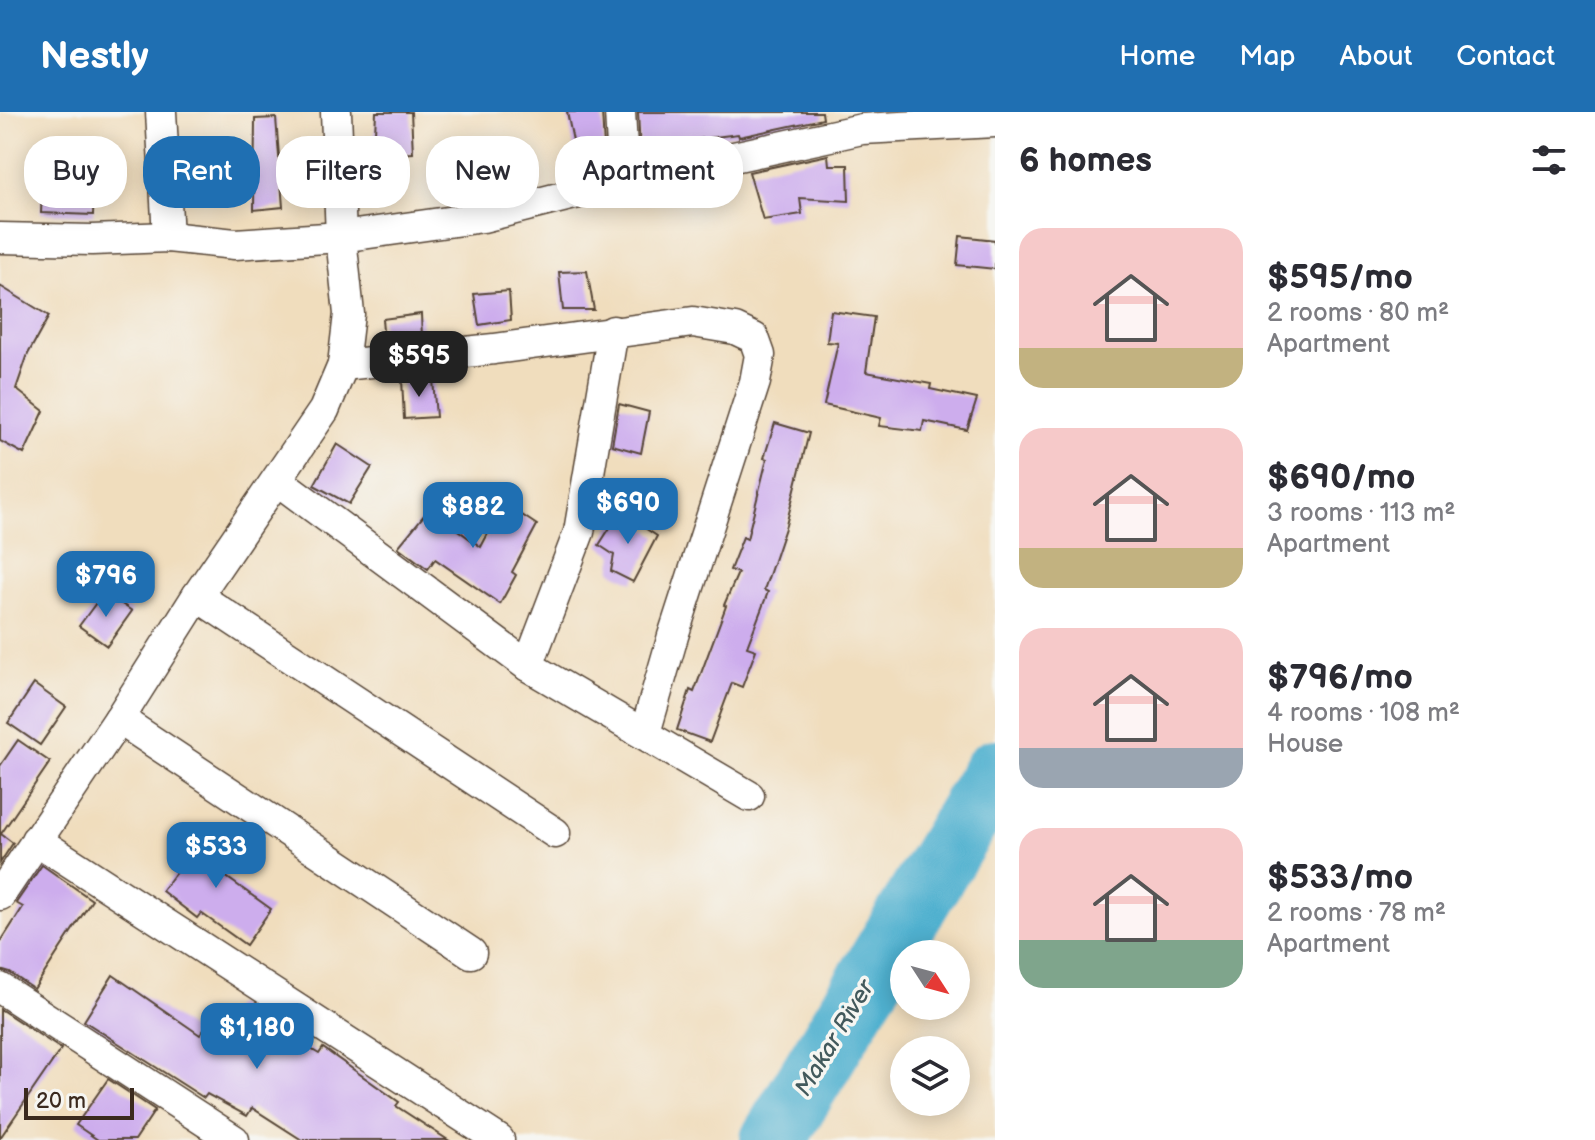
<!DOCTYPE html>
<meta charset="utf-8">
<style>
body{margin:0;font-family:"Balsamiq Sans",sans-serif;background:#f7f7f7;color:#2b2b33;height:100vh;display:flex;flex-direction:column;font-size:30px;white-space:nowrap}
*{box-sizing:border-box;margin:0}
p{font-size:26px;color:#7c7c81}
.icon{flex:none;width:44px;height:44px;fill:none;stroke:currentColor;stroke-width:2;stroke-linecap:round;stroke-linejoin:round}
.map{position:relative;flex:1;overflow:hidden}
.panel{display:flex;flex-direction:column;background:#fff;width:600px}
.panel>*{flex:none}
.hud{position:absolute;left:24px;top:24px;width:760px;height:72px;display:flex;gap:16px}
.needle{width:52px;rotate:126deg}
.tools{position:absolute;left:890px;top:828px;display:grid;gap:16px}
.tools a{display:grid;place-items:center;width:80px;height:80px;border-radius:50%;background:#fff;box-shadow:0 4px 20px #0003;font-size:40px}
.scale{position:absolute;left:24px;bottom:20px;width:110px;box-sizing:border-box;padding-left:8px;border:4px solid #3b2a1e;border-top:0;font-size:22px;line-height:28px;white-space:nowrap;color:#3b2a1e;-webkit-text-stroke:6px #f6f6f2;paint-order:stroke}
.price{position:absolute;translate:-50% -68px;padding:0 18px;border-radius:16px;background:#1f6fb2;color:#fff;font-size:26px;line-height:52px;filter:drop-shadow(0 2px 4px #0008)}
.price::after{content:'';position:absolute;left:50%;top:48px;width:24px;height:18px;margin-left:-12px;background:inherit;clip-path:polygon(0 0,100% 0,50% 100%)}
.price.current{background:#222;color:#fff}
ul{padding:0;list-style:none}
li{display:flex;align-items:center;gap:24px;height:200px;padding:0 24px}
li span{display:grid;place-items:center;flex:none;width:224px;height:160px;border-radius:24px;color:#555}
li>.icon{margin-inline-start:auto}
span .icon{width:96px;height:96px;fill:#fffc;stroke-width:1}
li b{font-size:34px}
h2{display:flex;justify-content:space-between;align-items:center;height:96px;padding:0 24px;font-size:34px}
.pill{padding:0 28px;border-radius:32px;background:#fff;box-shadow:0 4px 20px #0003;font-size:28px;line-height:72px}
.pill.current{background:#1f6fb2;color:#fff}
header{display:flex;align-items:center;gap:48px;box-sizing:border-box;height:112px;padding:0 40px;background:#1f6fb2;color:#fff}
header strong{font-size:38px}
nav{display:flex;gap:44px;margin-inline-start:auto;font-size:28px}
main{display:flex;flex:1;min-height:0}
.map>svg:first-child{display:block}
</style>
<header>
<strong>Nestly</strong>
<nav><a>Home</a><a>Map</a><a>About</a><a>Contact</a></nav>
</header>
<main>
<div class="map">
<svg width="995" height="1028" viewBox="0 0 995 1028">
<rect width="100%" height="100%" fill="#f6f6f2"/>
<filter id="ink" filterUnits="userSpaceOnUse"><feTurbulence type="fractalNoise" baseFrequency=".0125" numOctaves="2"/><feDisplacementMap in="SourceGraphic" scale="16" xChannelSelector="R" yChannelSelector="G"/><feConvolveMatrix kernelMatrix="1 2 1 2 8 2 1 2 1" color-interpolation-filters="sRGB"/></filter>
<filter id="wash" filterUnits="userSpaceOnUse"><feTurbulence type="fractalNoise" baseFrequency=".006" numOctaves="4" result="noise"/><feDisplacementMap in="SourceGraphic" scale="32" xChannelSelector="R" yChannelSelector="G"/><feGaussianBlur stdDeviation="1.8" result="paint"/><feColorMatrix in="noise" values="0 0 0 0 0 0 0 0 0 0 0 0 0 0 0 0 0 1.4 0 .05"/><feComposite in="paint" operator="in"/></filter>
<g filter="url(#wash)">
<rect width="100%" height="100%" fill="#f0ddbd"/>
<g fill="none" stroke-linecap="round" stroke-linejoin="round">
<polyline stroke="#50b0cf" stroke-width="66" points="773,1028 995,660"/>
</g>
<g id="blocks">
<g fill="#cdaded">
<polygon points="376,0 411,0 413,41 374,43"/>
<polygon points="567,0 602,0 605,52 579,58"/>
<polygon points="638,0 822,0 823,7 739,25 738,22 684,29 684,32 640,41"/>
<polygon points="276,6 283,95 254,98 255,7"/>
<polygon points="828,43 829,53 848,53 849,89 800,86 802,102 763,108 749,60"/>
<polygon points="43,53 95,54 93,103 41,101"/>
<polygon points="960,124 995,128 995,157 957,153"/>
<polygon points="587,159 594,198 563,198 559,160"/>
<polygon points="0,174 49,204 28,242 16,277 44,299 24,342 0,329"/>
<polygon points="509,179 511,208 479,213 474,182"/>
<polygon points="831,199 874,205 866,260 931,272 930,277 977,287 967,318 924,309 922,319 879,314 881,306 824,293 838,231 827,230"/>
<polygon points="421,202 422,226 384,231 382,207"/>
<polygon points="402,267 433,267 436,305 404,307"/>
<polygon points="619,292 649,300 641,341 612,333"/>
<polygon points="775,311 809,321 786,413 764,478 768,480 747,535 756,538 742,575 732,571 710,630 677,618 690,578 694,580 726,494 724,493 738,461 730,458 743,425 747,427 767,347 764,346"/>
<polygon points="337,332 372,355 349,392 314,373"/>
<polygon points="504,391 537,413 512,460 516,463 500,492 435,447 428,457 398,435 429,397 481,435"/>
<polygon points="620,400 657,424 633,470 611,459 614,443 599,433"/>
<polygon points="104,480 132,499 107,534 79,514"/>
<polygon points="34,572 66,595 40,633 8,611"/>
<polygon points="18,628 50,650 1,722 13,731 0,751 0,654"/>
<polygon points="207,719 240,740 225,764 271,797 246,833 201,801 197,806 162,779"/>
<polygon points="42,753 92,788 34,877 10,861 0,858 0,831 23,795 16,791"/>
<polygon points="113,863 200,923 203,919 211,925 236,892 319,942 323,936 399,990 396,994 448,1028 302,1028 252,996 247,1004 207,982 204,986 84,909"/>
<polygon points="0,897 61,937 0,1026"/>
<polygon points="108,967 155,998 135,1028 98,1028 76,1013"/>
</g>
</g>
</g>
<g filter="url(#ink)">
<use href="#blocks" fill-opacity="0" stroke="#564536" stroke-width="2"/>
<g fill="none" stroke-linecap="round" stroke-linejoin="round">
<defs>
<g id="street">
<polyline points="161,0 168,125"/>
<polyline points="620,0 624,71"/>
<polyline points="0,126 92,128 168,125 235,132 341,125 483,105 642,65 862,17 995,10"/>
<polyline points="343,253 494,237 693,210 735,217 754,226 760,243 755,270 673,524 645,621"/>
<polyline points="277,368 528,554 749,684"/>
<polyline points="197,484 555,721"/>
<polyline points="528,554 579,420 613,219"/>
<polyline points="119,607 471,841"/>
<polyline points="36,728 499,1028"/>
<polyline points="0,783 119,607 197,484 324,298 343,253 349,202 341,125 336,0"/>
<polyline points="0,876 234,1028"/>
</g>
</defs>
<use href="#street" stroke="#564536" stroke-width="33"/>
<use href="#street" stroke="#fff" stroke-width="30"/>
</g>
</g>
<g text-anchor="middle" stroke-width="7" stroke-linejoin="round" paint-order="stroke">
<g font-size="24" font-style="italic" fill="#42595c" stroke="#f6f6f2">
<text transform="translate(834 926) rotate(-59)" y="8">Makar River</text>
</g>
</g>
</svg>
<div class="tools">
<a><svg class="needle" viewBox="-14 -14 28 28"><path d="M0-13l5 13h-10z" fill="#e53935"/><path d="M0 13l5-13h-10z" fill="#7c7c81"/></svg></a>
<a><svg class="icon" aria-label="layers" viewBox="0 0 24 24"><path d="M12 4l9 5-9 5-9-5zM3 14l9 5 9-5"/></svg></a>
</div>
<div class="scale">20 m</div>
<b class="price current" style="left:419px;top:287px">$595</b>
<b class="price" style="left:628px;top:434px">$690</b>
<b class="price" style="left:473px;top:438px">$882</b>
<b class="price" style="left:106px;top:507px">$796</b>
<b class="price" style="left:216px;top:778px">$533</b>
<b class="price" style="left:257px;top:959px">$1,180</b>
<div class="hud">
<a class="pill">Buy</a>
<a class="pill current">Rent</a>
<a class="pill">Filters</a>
<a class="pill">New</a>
<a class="pill">Apartment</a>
</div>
</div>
<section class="panel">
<h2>6 homes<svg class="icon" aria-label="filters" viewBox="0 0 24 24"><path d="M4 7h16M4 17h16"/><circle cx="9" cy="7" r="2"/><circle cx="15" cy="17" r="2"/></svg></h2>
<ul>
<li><span style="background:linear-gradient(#f6c9c9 75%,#c2b280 0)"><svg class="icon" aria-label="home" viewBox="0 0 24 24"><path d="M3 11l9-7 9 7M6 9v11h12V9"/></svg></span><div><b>$595/mo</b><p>2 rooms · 80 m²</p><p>Apartment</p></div></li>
<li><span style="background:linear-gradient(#f6c9c9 75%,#c2b280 0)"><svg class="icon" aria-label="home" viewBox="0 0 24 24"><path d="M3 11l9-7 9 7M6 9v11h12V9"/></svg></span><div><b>$690/mo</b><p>3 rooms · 113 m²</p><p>Apartment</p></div></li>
<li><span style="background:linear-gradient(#f6c9c9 75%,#9aa5b1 0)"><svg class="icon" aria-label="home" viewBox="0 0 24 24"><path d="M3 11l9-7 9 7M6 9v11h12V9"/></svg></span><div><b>$796/mo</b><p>4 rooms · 108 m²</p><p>House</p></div></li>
<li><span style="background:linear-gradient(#f6c9c9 70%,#7fa58c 0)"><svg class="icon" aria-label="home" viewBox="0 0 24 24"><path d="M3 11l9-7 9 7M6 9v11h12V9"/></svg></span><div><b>$533/mo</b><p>2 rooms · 78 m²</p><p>Apartment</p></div></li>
</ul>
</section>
</main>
